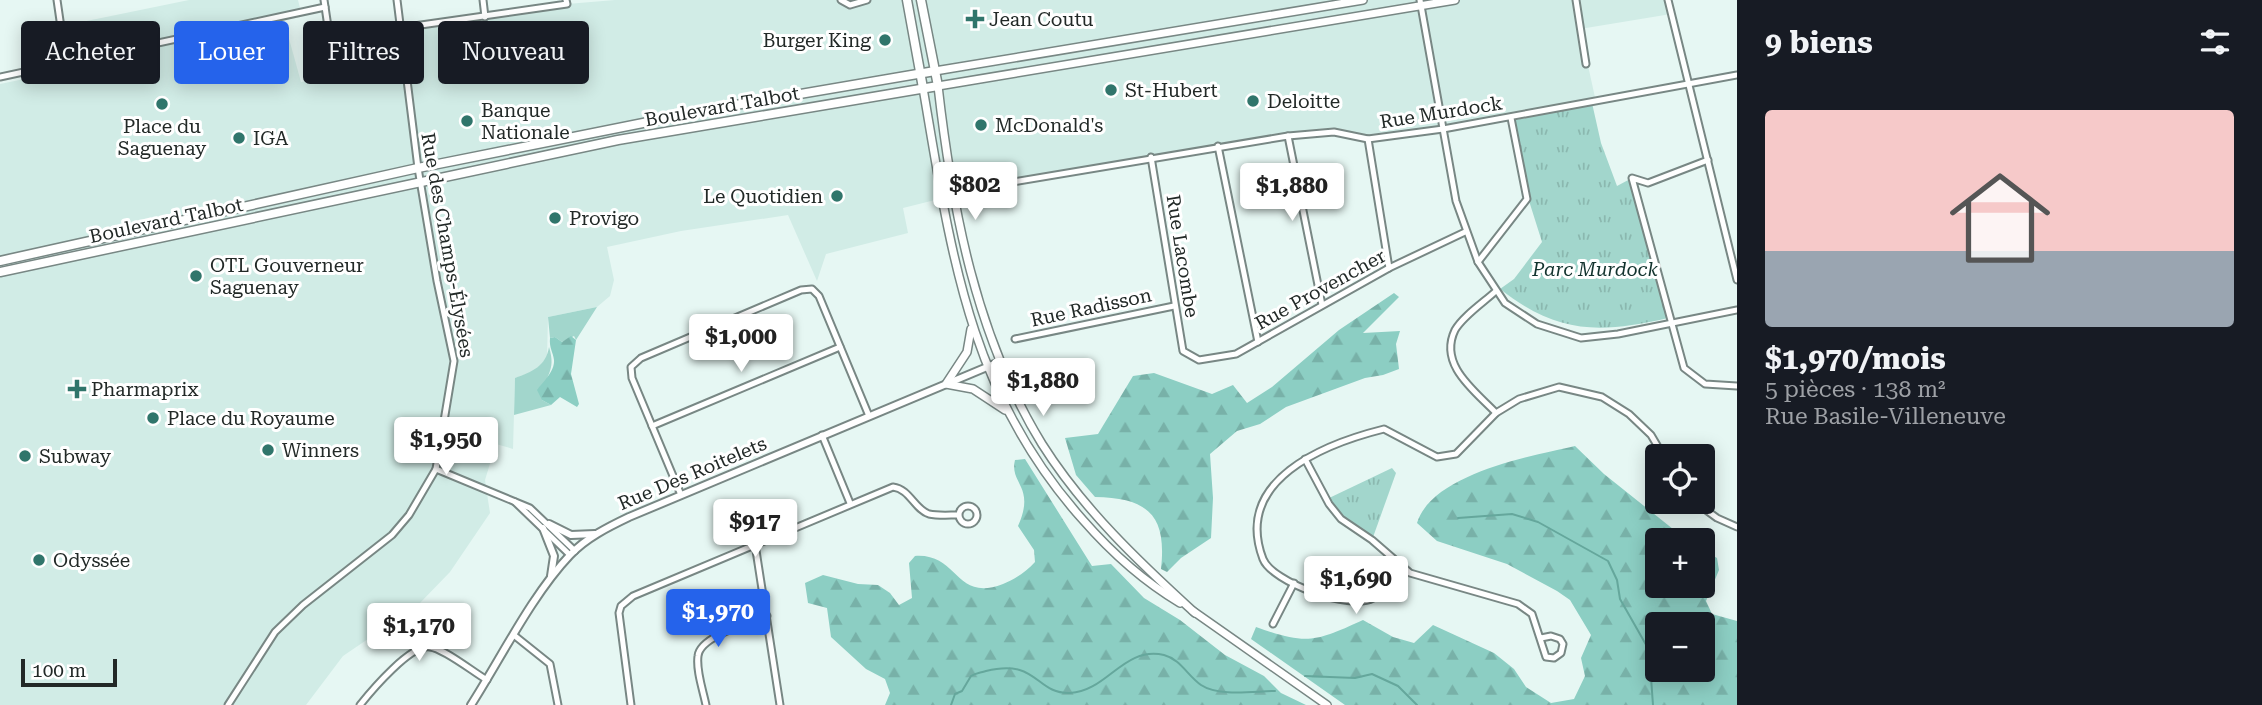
<!DOCTYPE html>
<html lang="fr">
<meta charset="utf-8">
<style>
body{margin:0;font-family:"Roboto Serif",serif;background:#242831;color:#f1f3f6;height:100vh;display:flex;flex-direction:column;font-size:26px;white-space:nowrap}
*{box-sizing:border-box;margin:0}
p{font-size:23px;color:#9ea1a6}
.icon{flex:none;width:38px;height:38px;fill:none;stroke:currentColor;stroke-width:2;stroke-linecap:round;stroke-linejoin:round}
.map{position:relative;flex:1;overflow:hidden}
.details{display:flex;flex-direction:column;background:#171b24;width:525px}
.details>*{flex:none}
.banner{position:absolute;left:21px;top:21px;width:665px;height:63px;display:flex;gap:14px}
.buttons{position:absolute;left:1645px;top:444px;display:grid;gap:14px}
.buttons a{display:grid;place-items:center;width:70px;height:70px;border-radius:7px;background:#171b24;box-shadow:0 4px 18px #0003;font-size:35px}
.scale{position:absolute;left:21px;bottom:18px;width:96px;box-sizing:border-box;padding-left:7px;border:4px solid #222927;border-top:0;font-size:19px;line-height:24px;white-space:nowrap;color:#222927;-webkit-text-stroke:5px #fff;paint-order:stroke}
.price{position:absolute;translate:-50% -60px;padding:0 16px;border-radius:7px;background:#fff;color:#222;font-size:23px;line-height:46px;filter:drop-shadow(0 2px 4px #0008)}
.price::after{content:'';position:absolute;left:50%;top:42px;width:21px;height:16px;margin-left:-10px;background:inherit;clip-path:polygon(0 0,100% 0,50% 100%)}
.price.active{background:#2563eb;color:#fff}
ul{padding:0;list-style:none}
li{display:grid;align-content:center;gap:14px;height:371px;padding:0 28px}
li span{display:grid;place-items:center;height:217px;border-radius:7px;color:#555}
li>.icon{margin-inline-start:auto}
span .icon{width:126px;height:126px;fill:#fffc;stroke-width:1}
li b{font-size:30px}
h2{display:flex;justify-content:space-between;align-items:center;height:84px;padding:0 28px;font-size:30px}
.chip{padding:0 24px;border-radius:7px;background:#171b24;box-shadow:0 4px 18px #0003;font-size:24px;line-height:63px}
.chip.active{background:#2563eb;color:#fff}
main{display:flex;flex:1;min-height:0}
.map>svg:first-child{display:block}
</style>
<main>
<div class="map">
<svg width="1737" height="705" viewBox="0 0 1737 705">
<defs>
<pattern id="forest-firs" width="22" height="20" patternUnits="userSpaceOnUse" patternTransform="scale(1.75)"><rect width="22" height="20" fill="#8ccec3"/><path d="M5 1l3.5 6h-7zM16 11l3.5 6h-7z" fill="#78b1a8"/></pattern>
<pattern id="park-tufts" width="24" height="20" patternUnits="userSpaceOnUse" patternTransform="scale(1.75)"><rect width="24" height="20" fill="#a2d6cc"/><path d="M3 7l-1-3M5 7V3M7 7l1-3M15 17l-1-3M17 17v-4M19 17l1-3" fill="none" stroke="#8bb8af"/></pattern>
</defs>
<rect width="100%" height="100%" fill="#e6f7f3"/>
<polygon fill="#d1ece6" points="189,0 298,0 301,12 283,17 301,82 403,61 400,28 567,4 615,0 1668,0 1671,14 1580,29 1596,102 1368,139 1334,132 1288,136 1026,180 955,195 903,208 908,233 826,254 817,281 788,215 681,231 607,247 614,280 610,296 597,307 548,317 547,358 533,372 515,378 513,449 496,444 485,480 490,513 450,572 418,605 343,656 306,705 0,705 0,84 34,77 28,33"/>
<g fill="#a2d6cc">
<polygon points="597,307 576,340 574,336 562,342 555,337 550,338 548,317"/>
<path d="M549 347C557 373 544 373 542 400L551 405 514 415 515 378C532 372 546 366 549 347Z"/>
</g>
<g fill="url(#forest-firs)" fill-rule="evenodd">
<path d="M1394 293 1399 297 1363 333 1400 331 1396 344 1399 369 1383 375 1365 378 1286 407 1260 424 1237 431 1210 454 1213 498 1211 538 1181 558 1167 572 1161 569C1167 515 1148 498 1095 497L1076 475 1065 438 1098 434 1133 376 1154 373 1212 394 1233 385 1247 403 1272 387 1339 330Z"/>
<path d="M571 336 576 340 571 374 579 404 577 407 560 397 551 405 542 400 537 390C543 382 555 371 554 360 553 352 549 348 550 338L555 337 562 342Z"/>
<path d="M1575 446 1604 474 1688 541H1657V586H1703V550L1717 558 1719 570 1706 601 1712 614 1737 621V705H1345L1251 639 1256 627C1307 645 1315 642 1363 620L1393 637 1414 643 1433 625 1494 653 1514 669 1526 687 1551 703 1574 699 1585 676 1581 658 1591 635 1570 600 1557 591 1507 564 1437 541 1417 523C1432 474 1531 456 1575 446ZM1657 625H1703V670H1657Z"/>
<path d="M1025 459 1092 566 1111 564 1144 598 1180 620 1225 655 1264 676 1281 693 1306 705H885L890 693 885 679 866 669 831 637 827 608 808 603 805 583 823 575 858 584 878 585 890 593 899 605 912 598 909 563 915 556C959 553 955 603 1003 584 1015 579 1026 572 1035 562L1034 550 1018 526C1036 486 1009 484 1015 460Z"/>
</g>
<g fill="url(#park-tufts)">
<path d="M1592 103 1601 143 1617 186 1632 178 1665 295 1668 318C1599 334 1557 334 1500 289L1514 279 1542 242 1524 185 1511 121Z"/>
<polygon points="1392,468 1396,473 1372,540 1341,519 1327,499"/>
</g>
<g fill="none" stroke-linecap="round" stroke-linejoin="round">
<g stroke="#65a79c" stroke-width="2">
<polyline points="1458,518 1512,514 1538,522 1608,561 1617,580 1620,599 1649,650 1653,705"/>
<polyline points="1305,676 1355,678 1372,674 1398,686 1417,705"/>
<path d="M951 705 955 694 962 691 971 676C976 673 980 673 986 671 1038 658 1035 694 1070 693 1108 691 1123 646 1164 655 1180 659 1188 676 1201 685 1219 697 1255 691 1275 691"/>
</g>
<defs>
<g id="minor">
<polyline points="57,0 66,62"/>
<polyline points="324,0 335,74 404,61"/>
<polyline points="483,0 485,17"/>
<polyline points="841,0 850,5 867,0"/>
<polyline points="1420,0 1456,201 1478,262 1505,303 1537,324 1581,338 1618,334 1737,310"/>
<polyline points="1576,0 1586,64"/>
<polyline points="1668,0 1737,280"/>
<polyline points="400,28 567,4 566,0"/>
<polyline points="0,77 325,7"/>
<polyline points="1288,136 1322,305"/>
<polyline points="1368,139 1389,268"/>
<polyline points="1218,146 1258,342"/>
<polyline points="1151,157 1183,351 1199,360 1236,354 1389,268 1465,232"/>
<polyline points="1708,160 1648,183 1632,178 1684,368 1705,384 1737,386"/>
<polyline points="941,194 1288,136 1334,132 1368,139 1443,129 1737,75"/>
<polyline points="1478,262 1527,199 1511,118"/>
<path d="M1496 291C1484 302 1463 316 1455 330 1438 365 1475 391 1496 413"/>
<polyline points="1015,339 1174,306"/>
<polyline points="652,426 840,347"/>
<polyline points="822,435 850,503"/>
<polyline points="1305,459 1329,504 1341,519 1372,540 1410,573 1518,604 1532,614 1546,657 1554,658 1561,653 1563,644 1560,639 1551,636 1541,638"/>
<polyline points="436,469 530,508 575,551"/>
<polyline points="681,495 632,378 631,367 641,358 801,290 812,289 819,296 869,416"/>
<polyline points="515,502 570,555"/>
<polyline points="1695,502 1717,518 1737,527"/>
<circle cx="968" cy="515" r="9"/>
<polyline points="755,544 780,705"/>
<path d="M1404 568C1395 578 1385 592 1373 598 1350 611 1272 582 1263 559 1233 480 1324 444 1384 429L1437 457 1456 454 1496 413 1519 399 1559 387 1602 397 1629 414 1651 435 1664 457"/>
<polyline points="1273,624 1294,583"/>
<polyline points="515,636 550,664 558,705"/>
<polyline points="228,705 275,632 303,605 392,535 409,515 436,469 454,361 437,281 418,168 397,0"/>
<path d="M360 705C372 690 411 644 430 647 445 649 473 672 487 680"/>
<path d="M631 705 619 613 621 606 633 596 893 487C910 489 914 509 929 514 938 516 949 515 958 515"/>
<path d="M706 705C703 690 696 671 698 656 700 636 750 623 767 616"/>
</g>
<g id="tertiary">
<polyline points="549,524 571,535 595,534"/>
<polyline points="543,528 554,556 551,576"/>
<path d="M471 705C501 658 532 595 570 555 586 538 608 527 629 517L999 362"/>
</g>
<g id="secondary">
<polyline points="935,71 1363,0"/>
<path d="M923 88C951 251 968 392 1083 520 1111 552 1143 581 1180 603"/>
<polyline points="971,329 967,352 946,384 973,389 1005,410"/>
<polyline points="1193,611 1327,705"/>
<path d="M1195 613C1139 562 1083 509 1042 444 976 337 952 209 938 86L1455 0"/>
</g>
<g id="primary">
<polyline points="907,0 923,88"/>
<polyline points="0,261 418,168 718,108 935,71"/>
<polyline points="0,272 618,140 938,86 921,0"/>
</g>
</defs>
<use href="#minor" stroke="#788784" stroke-width="9"/>
<use href="#tertiary" stroke="#788784" stroke-width="10"/>
<use href="#secondary" stroke="#788784" stroke-width="10"/>
<use href="#primary" stroke="#788784" stroke-width="11"/>
<use href="#minor" stroke="#fff" stroke-width="5"/>
<use href="#tertiary" stroke="#fff" stroke-width="6"/>
<use href="#secondary" stroke="#fff" stroke-width="7"/>
<use href="#primary" stroke="#fff" stroke-width="8"/>
</g>
<g fill="#30756b" stroke="#fff" stroke-width="2.5">
<path d="M971.5 8.5h7v7h7v7h-7v7h-7v-7h-7v-7h7z"/>
<circle cx="885" cy="40" r="7"/>
<circle cx="1111" cy="90" r="7"/>
<circle cx="1253" cy="101" r="7"/>
<circle cx="162" cy="104" r="7"/>
<circle cx="467" cy="121" r="7"/>
<circle cx="981" cy="125" r="7"/>
<circle cx="239" cy="138" r="7"/>
<circle cx="837" cy="196" r="7"/>
<circle cx="555" cy="218" r="7"/>
<circle cx="196" cy="276" r="7"/>
<path d="M73.5 378.5h7v7h7v7h-7v7h-7v-7h-7v-7h7z"/>
<circle cx="153" cy="418" r="7"/>
<circle cx="268" cy="450" r="7"/>
<circle cx="25" cy="456" r="7"/>
<circle cx="39" cy="560" r="7"/>
</g>
<g text-anchor="middle" stroke-width="6" stroke-linejoin="round" paint-order="stroke">
<g font-size="19" fill="#222927" stroke="#fff" text-anchor="start">
<text x="989" y="26">Jean Coutu</text>
<text x="871" y="47" text-anchor="end">Burger King</text>
<text x="1125" y="97">St-Hubert</text>
<text x="1267" y="108">Deloitte</text>
<text x="481" y="117">Banque<tspan x="481" dy="22">Nationale</tspan></text>
<text x="995" y="132">McDonald's</text>
<text x="162" y="133" text-anchor="middle">Place du<tspan x="162" dy="22">Saguenay</tspan></text>
<text x="253" y="145">IGA</text>
<text x="823" y="203" text-anchor="end">Le Quotidien</text>
<text x="569" y="225">Provigo</text>
<text x="210" y="272">OTL Gouverneur<tspan x="210" dy="22">Saguenay</tspan></text>
<text x="91" y="396">Pharmaprix</text>
<text x="167" y="425">Place du Royaume</text>
<text x="282" y="457">Winners</text>
<text x="39" y="463">Subway</text>
<text x="53" y="567">Odyssée</text>
</g>
<g font-size="19" fill="#222927" stroke="#fff">
<text transform="translate(722 106) rotate(-10)" y="7">Boulevard Talbot</text>
<text transform="translate(1441 112) rotate(-9)" y="7">Rue Murdock</text>
<text transform="translate(166 220) rotate(-12)" y="7">Boulevard Talbot</text>
<text transform="translate(448 245) rotate(80)" y="7">Rue des Champs-Élysées</text>
<text transform="translate(1183 256) rotate(81)" y="7">Rue Lacombe</text>
<text transform="translate(1320 289) rotate(-29)" y="7">Rue Provencher</text>
<text transform="translate(1091 307) rotate(-12)" y="7">Rue Radisson</text>
<text transform="translate(692 473) rotate(-23)" y="7">Rue Des Roitelets</text>
</g>
<g font-size="19" font-style="italic" fill="#12332e" stroke="#fff">
<text x="1595" y="276">Parc Murdock</text>
</g>
</g>
</svg>
<div class="buttons">
<a><svg class="icon" aria-label="locate" viewBox="0 0 24 24"><circle cx="12" cy="12" r="6"/><path d="M12 2v4M12 18v4M2 12h4M18 12h4"/></svg></a>
<a>+</a>
<a>−</a>
</div>
<div class="scale">100 m</div>
<b class="price" style="left:975px;top:222px">$802</b>
<b class="price" style="left:1292px;top:223px">$1,880</b>
<b class="price" style="left:741px;top:374px">$1,000</b>
<b class="price" style="left:1043px;top:418px">$1,880</b>
<b class="price" style="left:446px;top:477px">$1,950</b>
<b class="price" style="left:755px;top:559px">$917</b>
<b class="price" style="left:1356px;top:616px">$1,690</b>
<b class="price active" style="left:718px;top:649px">$1,970</b>
<b class="price" style="left:419px;top:663px">$1,170</b>
<div class="banner">
<a class="chip">Acheter</a>
<a class="chip active">Louer</a>
<a class="chip">Filtres</a>
<a class="chip">Nouveau</a>
</div>
</div>
<section class="details">
<h2>9 biens<svg class="icon" aria-label="filters" viewBox="0 0 24 24"><path d="M4 7h16M4 17h16"/><circle cx="9" cy="7" r="2"/><circle cx="15" cy="17" r="2"/></svg></h2>
<ul>
<li><span style="background:linear-gradient(#f6c9c9 65%,#9aa5b1 0)"><svg class="icon" aria-label="home" viewBox="0 0 24 24"><path d="M3 11l9-7 9 7M6 9v11h12V9"/></svg></span><div><b>$1,970/mois</b><p>5 pièces · 138 m²</p><p>Rue Basile-Villeneuve</p></div></li>
</ul>
</section>
</main>
